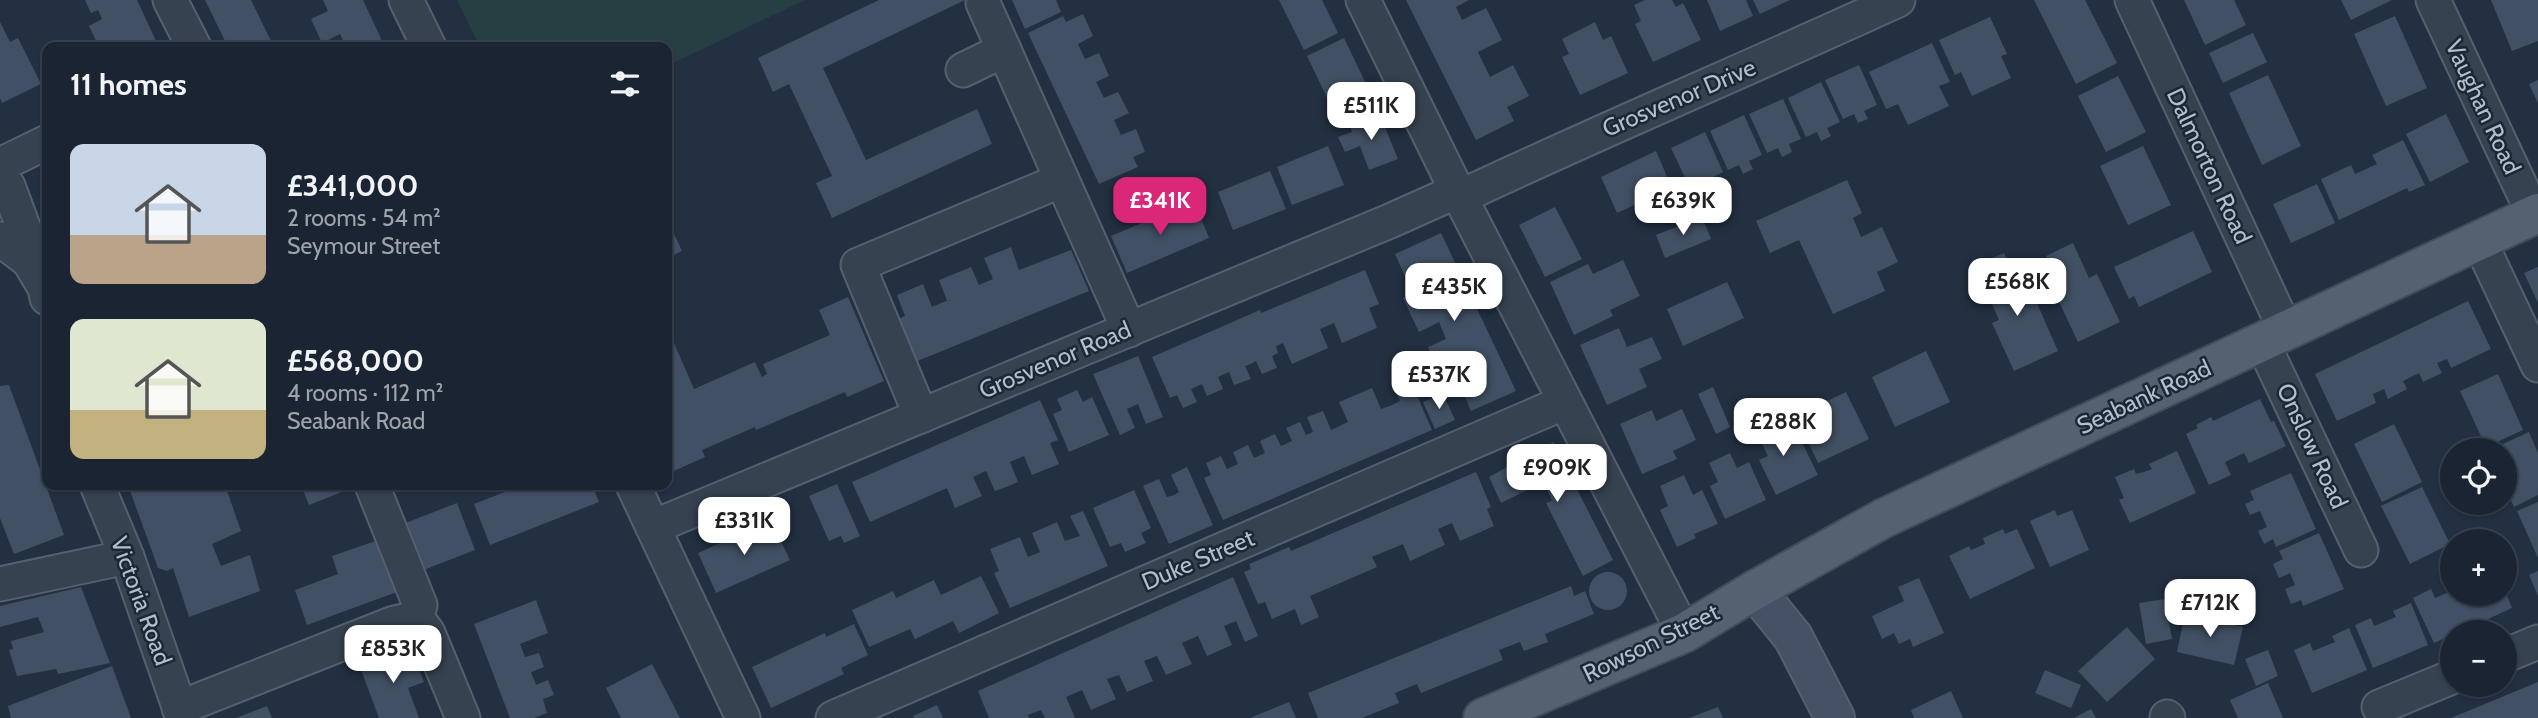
<!DOCTYPE html>
<meta charset="utf-8">
<style>
body{margin:0;font-family:Cabin,sans-serif;background:#232c3a;color:#f1f3f6;height:100vh;display:flex;flex-direction:column;font-size:26px;white-space:nowrap}
*{box-sizing:border-box;margin:0}
p{font-size:23px;color:#9fa4ac}
.icon{flex:none;width:38px;height:38px;fill:none;stroke:currentColor;stroke-width:2;stroke-linecap:round;stroke-linejoin:round}
.map{position:relative;flex:1;overflow:hidden}
.side{position:absolute;left:42px;top:42px;width:630px;height:448px;display:flex;flex-direction:column;background:#1a2432;border-radius:14px;box-shadow:0 2px 5px #0004,0 0 0 2px #38414d}
.side>*{flex:none}
.fabs{position:absolute;left:2440px;top:438px;display:grid;gap:14px}
.fabs a{display:grid;place-items:center;width:77px;height:77px;border-radius:50%;background:#1a2432;box-shadow:0 2px 5px #0004,0 0 0 2px #38414d;font-size:35px}
.price{position:absolute;translate:-50% -60px;padding:0 16px;border-radius:14px;background:#fff;color:#222;font-size:23px;line-height:46px;filter:drop-shadow(0 2px 4px #0008)}
.price::after{content:'';position:absolute;left:50%;top:42px;width:21px;height:16px;margin-left:-10px;background:inherit;clip-path:polygon(0 0,100% 0,50% 100%)}
.price.active{background:#db2777;color:#fff}
ul{padding:0;list-style:none}
li{display:flex;align-items:center;gap:21px;height:175px;padding:0 28px}
li span{display:grid;place-items:center;flex:none;width:196px;height:140px;border-radius:14px;color:#555}
li>.icon{margin-inline-start:auto}
span .icon{width:84px;height:84px;fill:#fffc;stroke-width:1}
li b{font-size:30px}
h2{display:flex;justify-content:space-between;align-items:center;height:84px;padding:0 28px;font-size:30px}
.map>svg:first-child{display:block}
</style>
<div class="map">
<svg width="2538" height="718" viewBox="0 0 2538 718">
<rect width="100%" height="100%" fill="#233042"/>
<polygon fill="#253f42" points="457,0 805,0 667,66 667,47 480,47"/>
<g fill="#415064">
<polygon points="85,0 137,0 159,47 117,47 115,43 107,47 99,47 89,26 102,19 98,10 91,13"/>
<polygon points="205,0 251,0 274,47 228,47"/>
<polygon points="323,0 363,0 385,47 346,47 340,34 322,43 311,19 328,11"/>
<polygon points="879,0 965,0 823,68 866,160 977,109 992,144 832,218 816,183 832,176 789,84 773,92 758,58"/>
<polygon points="1012,0 1056,0 1061,12 1025,29"/>
<polygon points="1279,0 1322,0 1338,33 1304,50"/>
<polygon points="1406,0 1469,0 1456,7 1462,20 1486,8 1502,40 1478,52 1490,77 1513,65 1529,96 1507,107 1514,121 1476,140"/>
<polygon points="1645,0 1672,0 1676,7 1683,3 1701,40 1653,62 1635,24 1641,21 1634,5"/>
<polygon points="1707,0 1746,0 1753,16 1720,31"/>
<polygon points="1753,0 1790,0 1760,14"/>
<polygon points="2034,0 2085,0 2117,63 2076,84"/>
<polygon points="2184,0 2234,0 2246,25 2205,45"/>
<polygon points="2341,0 2392,0 2351,20"/>
<polygon points="2491,0 2538,0 2538,41 2512,51"/>
<polygon points="1083,14 1093,36 1078,44 1085,59 1099,53 1109,76 1096,82 1104,98 1118,92 1129,113 1114,120 1121,135 1136,129 1145,152 1133,157 1138,167 1099,184 1028,33 1063,16 1066,22"/>
<polygon points="2395,16 2427,88 2386,106 2354,34"/>
<polygon points="1990,17 2007,54 2001,56 2011,78 1972,96 1961,72 1955,75 1939,40"/>
<polygon points="0,22 10,42 18,38 41,84 2,103 0,98"/>
<polygon points="1595,22 1603,40 1611,36 1628,73 1580,95 1562,57 1569,54 1562,39"/>
<polygon points="2253,33 2267,62 2223,83 2209,53"/>
<polygon points="1344,38 1368,88 1331,106 1307,56"/>
<polygon points="1932,43 1950,82 1939,86 1949,106 1908,125 1898,104 1886,109 1869,72"/>
<polygon points="1859,65 1877,105 1864,111 1868,119 1858,123 1854,114 1843,119 1825,80"/>
<polygon points="2268,75 2301,146 2262,165 2229,93"/>
<polygon points="2118,76 2146,132 2106,152 2078,96"/>
<polygon points="2538,80 2538,103 2529,84"/>
<polygon points="1821,82 1840,122 1827,128 1831,136 1821,141 1817,132 1806,137 1788,98"/>
<polygon points="1783,99 1801,139 1789,144 1792,152 1782,157 1778,148 1767,153 1749,114"/>
<polygon points="1379,113 1398,159 1369,170 1360,146 1345,152 1338,137 1352,132 1350,125"/>
<polygon points="2446,114 2469,162 2430,182 2406,134"/>
<polygon points="1744,115 1762,155 1749,161 1753,169 1743,174 1739,165 1728,170 1710,131"/>
<polygon points="1705,132 1723,172 1711,178 1715,186 1704,191 1700,181 1689,186 1671,148"/>
<polygon points="2403,140 2425,185 2409,192 2407,188 2339,220 2321,179 2351,165 2355,174 2377,164 2372,155"/>
<polygon points="1328,146 1344,185 1292,205 1277,167"/>
<polygon points="2143,146 2171,205 2128,225 2100,166"/>
<polygon points="1656,151 1672,188 1617,213 1601,177"/>
<polygon points="1270,171 1286,209 1233,230 1218,192"/>
<polygon points="1847,180 1862,213 1853,218 1861,237 1882,227 1898,262 1877,272 1885,291 1833,314 1799,240 1770,253 1756,221"/>
<polygon points="2317,184 2335,223 2291,243 2273,204"/>
<polygon points="1194,201 1209,238 1127,273 1111,236"/>
<polygon points="1555,207 1582,259 1545,277 1519,225"/>
<polygon points="1702,217 1711,239 1665,258 1656,235"/>
<polygon points="667,219 682,251 667,258"/>
<polygon points="2193,231 2212,272 2139,307 2134,296 2129,299 2114,267"/>
<polygon points="1441,233 1516,391 1471,411 1459,382 1467,378 1464,371 1442,380 1428,347 1446,339 1439,322 1419,332 1403,298 1424,288 1419,278 1408,283 1395,254"/>
<polygon points="2073,243 2089,278 2097,274 2120,322 2078,342 2055,293 2062,290 2046,256"/>
<polygon points="1011,247 1019,270 1071,250 1089,291 915,362 898,319 905,316 897,295 923,284 932,307 941,303 947,301 939,280 971,267 979,285 993,279 984,258"/>
<polygon points="2004,253 2027,304 2036,301 2058,351 2014,371 1992,323 1999,320 1981,279 1994,273 1988,260"/>
<polygon points="1623,260 1640,296 1610,310 1613,316 1574,335 1550,282 1588,264 1593,274"/>
<polygon points="2538,267 2538,303 2524,273"/>
<polygon points="1365,270 1379,304 1369,308 1377,328 1342,343 1334,323 1320,329 1328,348 1292,364 1283,343 1276,346 1278,353 1272,356 1277,368 1262,374 1256,361 1251,364 1245,366 1251,379 1234,385 1229,372 1218,377 1223,389 1207,396 1202,384 1191,389 1197,402 1183,408 1177,395 1170,398 1152,357 1260,310 1261,313"/>
<polygon points="1727,282 1744,318 1683,346 1667,309"/>
<polygon points="848,297 884,381 847,397 845,392 756,430 755,427 702,450 705,457 667,474 667,327 694,389 755,362 762,377 767,374 763,364 830,335 819,310"/>
<polygon points="2468,301 2491,349 2451,368 2447,359 2437,363 2442,373 2423,382 2419,373 2403,381 2407,389 2388,399 2384,389 2373,394 2376,403 2337,421 2315,374"/>
<polygon points="1619,328 1627,347 1652,337 1662,359 1639,369 1647,387 1607,405 1580,345"/>
<polygon points="1926,351 1950,402 1895,427 1872,377"/>
<polygon points="1138,356 1163,417 1146,424 1138,404 1127,409 1135,428 1120,435 1093,374"/>
<polygon points="2498,374 2523,430 2486,447 2460,391"/>
<polygon points="1408,375 1432,430 1223,520 1204,478 1211,475 1206,463 1221,456 1227,469 1238,464 1233,452 1248,445 1254,458 1265,453 1260,441 1275,434 1281,446 1292,441 1286,428 1300,422 1306,435 1313,432 1307,417 1323,411 1331,430 1348,422 1339,402 1372,388 1381,409 1390,406 1400,401 1392,382"/>
<polygon points="9,385 64,535 14,554 0,518 0,386"/>
<polygon points="1713,387 1730,427 1716,434 1698,394"/>
<polygon points="1077,390 1083,402 1092,397 1109,435 1069,452 1053,414 1062,410 1057,399"/>
<polygon points="1846,392 1869,439 1818,463 1796,416"/>
<polygon points="1443,394 1455,420 1435,429 1423,402"/>
<polygon points="2260,399 2271,422 2274,421 2286,446 2249,463 2244,453 2225,462 2231,475 2209,485 2186,434 2198,428 2196,425 2211,417 2213,421"/>
<polygon points="1040,400 1058,440 1050,443 1059,464 1032,475 1024,456 1010,462 1018,482 1006,487 995,491 986,471 973,477 982,496 955,508 947,488 870,522 852,482"/>
<polygon points="1682,409 1696,440 1673,451 1677,459 1642,474 1620,424 1652,410 1656,421"/>
<polygon points="1772,415 1786,445 1800,438 1818,475 1776,495 1759,460 1768,456 1753,425"/>
<polygon points="2394,424 2422,482 2382,502 2354,444"/>
<polygon points="2529,432 2538,453 2538,495 2514,507 2504,486 2504,450 2490,450"/>
<polygon points="1553,442 1613,560 1583,576 1546,503 1552,501 1544,482 1501,503 1489,477"/>
<polygon points="2177,451 2196,493 2130,523 2119,500 2124,498 2115,477 2134,469 2136,474 2144,472 2152,469 2149,464"/>
<polygon points="1730,453 1737,468 1749,462 1766,500 1725,519 1710,486 1718,482 1709,463"/>
<polygon points="1187,467 1213,525 1169,544 1143,486 1159,479 1167,497 1174,495 1179,492 1171,475"/>
<polygon points="1476,472 1491,507 1487,509 1494,526 1460,541 1452,523 1438,529 1445,545 1410,561 1403,544 1372,557 1377,567 1310,596 1319,617 1301,625 1295,609 1272,619 1265,602 1258,604 1244,572 1251,569 1249,564 1289,547 1291,551"/>
<polygon points="2291,473 2316,529 2276,547 2273,539 2264,544 2258,531 2267,527 2260,511 2250,515 2245,504 2254,500 2250,491"/>
<polygon points="1684,475 1693,495 1702,490 1718,524 1694,534 1696,538 1677,547 1660,510 1668,506 1660,486"/>
<polygon points="837,484 860,536 844,543 841,536 829,541 809,496"/>
<polygon points="128,485 225,485 241,531 212,544 221,566 250,555 260,591 189,617 173,568 167,571 158,568"/>
<polygon points="301,485 345,485 347,490 309,505"/>
<polygon points="523,485 592,485 599,502 490,545 474,504"/>
<polygon points="2422,487 2450,544 2410,564 2381,506"/>
<polygon points="1134,490 1151,528 1141,533 1146,543 1125,552 1121,543 1110,547 1093,508"/>
<polygon points="2538,502 2538,558 2517,511"/>
<polygon points="457,503 475,550 421,571 403,524"/>
<polygon points="2055,510 2057,516 2072,510 2089,550 2050,567 2030,521"/>
<polygon points="1083,511 1108,566 1010,608 994,573 999,571 990,549 1020,537 1028,557 1040,552 1032,533 1057,522 1065,541 1080,536 1070,516"/>
<polygon points="771,520 790,560 716,593 698,553"/>
<polygon points="2003,529 2005,534 2017,529 2035,568 1970,599 1949,556 1969,546 1971,550 1985,544 1983,538"/>
<polygon points="2319,533 2344,589 2303,606 2301,600 2291,604 2285,589 2295,585 2290,573 2279,578 2273,564 2283,559 2279,551"/>
<polygon points="387,537 405,589 307,625 295,590 338,574 332,556"/>
<polygon points="2538,571 2538,596 2529,575"/>
<circle cx="1608" cy="591" r="19"/>
<polygon points="981,576 999,613 959,633 953,621 915,639 910,629 869,647 852,610 893,591 896,598 934,580 941,595"/>
<polygon points="1233,577 1258,636 1245,642 1236,621 1224,626 1232,645 1207,656 1198,636 1182,643 1192,664 1166,675 1157,656 1144,661 1153,681 1127,692 1119,675 1107,679 1116,699 1091,710 1082,690 1066,697 1075,718 1045,718 1041,710 1028,715 1029,718 989,718 978,691"/>
<polygon points="1919,578 1944,633 1913,647 1910,639 1899,644 1894,633 1882,639 1872,616 1904,601 1898,587"/>
<polygon points="2452,579 2452,593 2506,593 2512,608 2460,632 2452,632 2452,635 2434,643 2413,598 2431,589 2435,598 2449,592 2445,582"/>
<polygon points="1571,586 1574,596 1585,591 1594,614 1545,634 1548,642 1524,651 1520,642 1499,650 1503,660 1421,693 1417,684 1395,693 1399,703 1362,718 1318,718 1308,693"/>
<polygon points="81,587 110,663 58,674 56,669 17,676 9,650 13,649 11,641 44,632 38,617 0,627 0,606"/>
<polygon points="2165,599 2172,639 2146,644 2139,603"/>
<polygon points="536,600 548,633 520,644 525,657 539,653 544,667 531,672 536,685 548,680 554,695 543,699 547,713 534,718 510,718 474,624"/>
<polygon points="2411,603 2428,645 2373,668 2355,625 2371,618 2374,626 2396,617 2393,611"/>
<polygon points="2185,613 2243,627 2234,665 2177,652"/>
<polygon points="854,624 868,655 841,668 844,674 771,708 752,667 825,633 826,637"/>
<polygon points="2127,627 2155,659 2107,702 2078,671"/>
<polygon points="2349,628 2367,670 2312,693 2294,650 2310,643 2313,651 2335,642 2332,636"/>
<polygon points="411,649 424,682 408,688 419,718 379,718 360,667"/>
<polygon points="2268,650 2278,676 2256,686 2245,659"/>
<polygon points="652,664 680,718 621,718 606,688"/>
<polygon points="112,666 131,718 11,718 8,706"/>
<polygon points="2045,670 2081,685 2071,708 2035,693"/>
<polygon points="2538,682 2538,718 2451,718 2485,704"/>
<polygon points="2268,683 2283,718 2238,718 2230,700"/>
<polygon points="1951,691 1963,718 1914,718 1911,710"/>
<polygon points="1289,702 1296,718 1250,718 1262,713"/>
<polygon points="937,705 943,718 914,718 913,716"/>
<polygon points="267,706 272,718 236,718"/>
<polygon points="1718,707 1723,718 1689,718"/>
<polygon points="2091,709 2096,718 2074,718"/>
</g>
<g fill="none" stroke-linecap="round" stroke-linejoin="round">
<defs>
<g id="street">
<polyline points="170,0 194,47"/>
<polyline points="406,0 429,47"/>
<polyline points="1363,0 1457,191 1684,633"/>
<polyline points="2132,0 2286,331"/>
<polyline points="2433,0 2534,215"/>
<polyline points="983,3 1129,330"/>
<polyline points="963,70 1004,50"/>
<polyline points="2,164 47,142"/>
<path d="M1460 197C1605 129 1752 67 1898 0"/>
<polyline points="0,239 29,261 25,232 8,186"/>
<polyline points="2479,240 2538,365"/>
<polyline points="29,261 45,288 47,298"/>
<polyline points="2262,342 2361,550"/>
<polyline points="921,416 858,265 1062,180"/>
<polyline points="97,485 127,557 183,718"/>
<polyline points="372,485 420,605 417,618 428,633 463,718"/>
<polyline points="633,485 743,718"/>
<polyline points="653,527 1390,221 1457,191"/>
<polyline points="0,584 127,557"/>
<polyline points="2504,656 2538,642"/>
<polyline points="2379,707 2452,677"/>
<polyline points="179,708 394,623 417,618"/>
<polyline points="2167,717 2168,718"/>
<polyline points="833,718 1565,402"/>
</g>
<polyline id="secondary" points="1755,590 1793,637 1835,718"/>
<polyline id="primary" points="1483,718 1684,633 1755,590 1884,518 2538,213"/>
</defs>
<use href="#street" stroke="#55606f" stroke-width="37"/>
<use href="#secondary" stroke="#55606f" stroke-width="42"/>
<use href="#primary" stroke="#414b5a" stroke-width="42"/>
<use href="#street" stroke="#374251" stroke-width="33"/>
<use href="#secondary" stroke="#455164" stroke-width="38"/>
<use href="#primary" stroke="#556171" stroke-width="38"/>
</g>
<g text-anchor="middle" stroke-width="5" stroke-linejoin="round" paint-order="stroke">
<g font-size="24" fill="#b4bdcc" stroke="#1c2736">
<text transform="translate(1679 98) rotate(-23)" y="8">Grosvenor Drive</text>
<text transform="translate(2483 107) rotate(65)" y="8">Vaughan Road</text>
<text transform="translate(2209 166) rotate(65)" y="8">Dalmorton Road</text>
<text transform="translate(1055 360) rotate(-23)" y="8">Grosvenor Road</text>
<text transform="translate(2144 397) rotate(-25)" y="8">Seabank Road</text>
<text transform="translate(2312 446) rotate(65)" y="8">Onslow Road</text>
<text transform="translate(1198 560) rotate(-23)" y="8">Duke Street</text>
<text transform="translate(141 601) rotate(70)" y="8">Victoria Road</text>
<text transform="translate(1651 643) rotate(-26)" y="8">Rowson Street</text>
</g>
</g>
</svg>
<div class="fabs">
<a><svg class="icon" aria-label="locate" viewBox="0 0 24 24"><circle cx="12" cy="12" r="6"/><path d="M12 2v4M12 18v4M2 12h4M18 12h4"/></svg></a>
<a>+</a>
<a>−</a>
</div>
<b class="price" style="left:1371px;top:142px">£511K</b>
<b class="price active" style="left:1160px;top:237px">£341K</b>
<b class="price" style="left:1683px;top:237px">£639K</b>
<b class="price" style="left:2017px;top:318px">£568K</b>
<b class="price" style="left:1454px;top:323px">£435K</b>
<b class="price" style="left:1439px;top:411px">£537K</b>
<b class="price" style="left:1783px;top:458px">£288K</b>
<b class="price" style="left:1557px;top:504px">£909K</b>
<b class="price" style="left:744px;top:557px">£331K</b>
<b class="price" style="left:2210px;top:639px">£712K</b>
<b class="price" style="left:393px;top:685px">£853K</b>
<section class="side">
<h2>11 homes<svg class="icon" aria-label="filters" viewBox="0 0 24 24"><path d="M4 7h16M4 17h16"/><circle cx="9" cy="7" r="2"/><circle cx="15" cy="17" r="2"/></svg></h2>
<ul>
<li><span style="background:linear-gradient(#c9d6e8 65%,#b9a48a 0)"><svg class="icon" aria-label="home" viewBox="0 0 24 24"><path d="M3 11l9-7 9 7M6 9v11h12V9"/></svg></span><div><b>£341,000</b><p>2 rooms · 54 m²</p><p>Seymour Street</p></div></li>
<li><span style="background:linear-gradient(#dfe7d0 65%,#c2b280 0)"><svg class="icon" aria-label="home" viewBox="0 0 24 24"><path d="M3 11l9-7 9 7M6 9v11h12V9"/></svg></span><div><b>£568,000</b><p>4 rooms · 112 m²</p><p>Seabank Road</p></div></li>
</ul>
</section>
</div>
